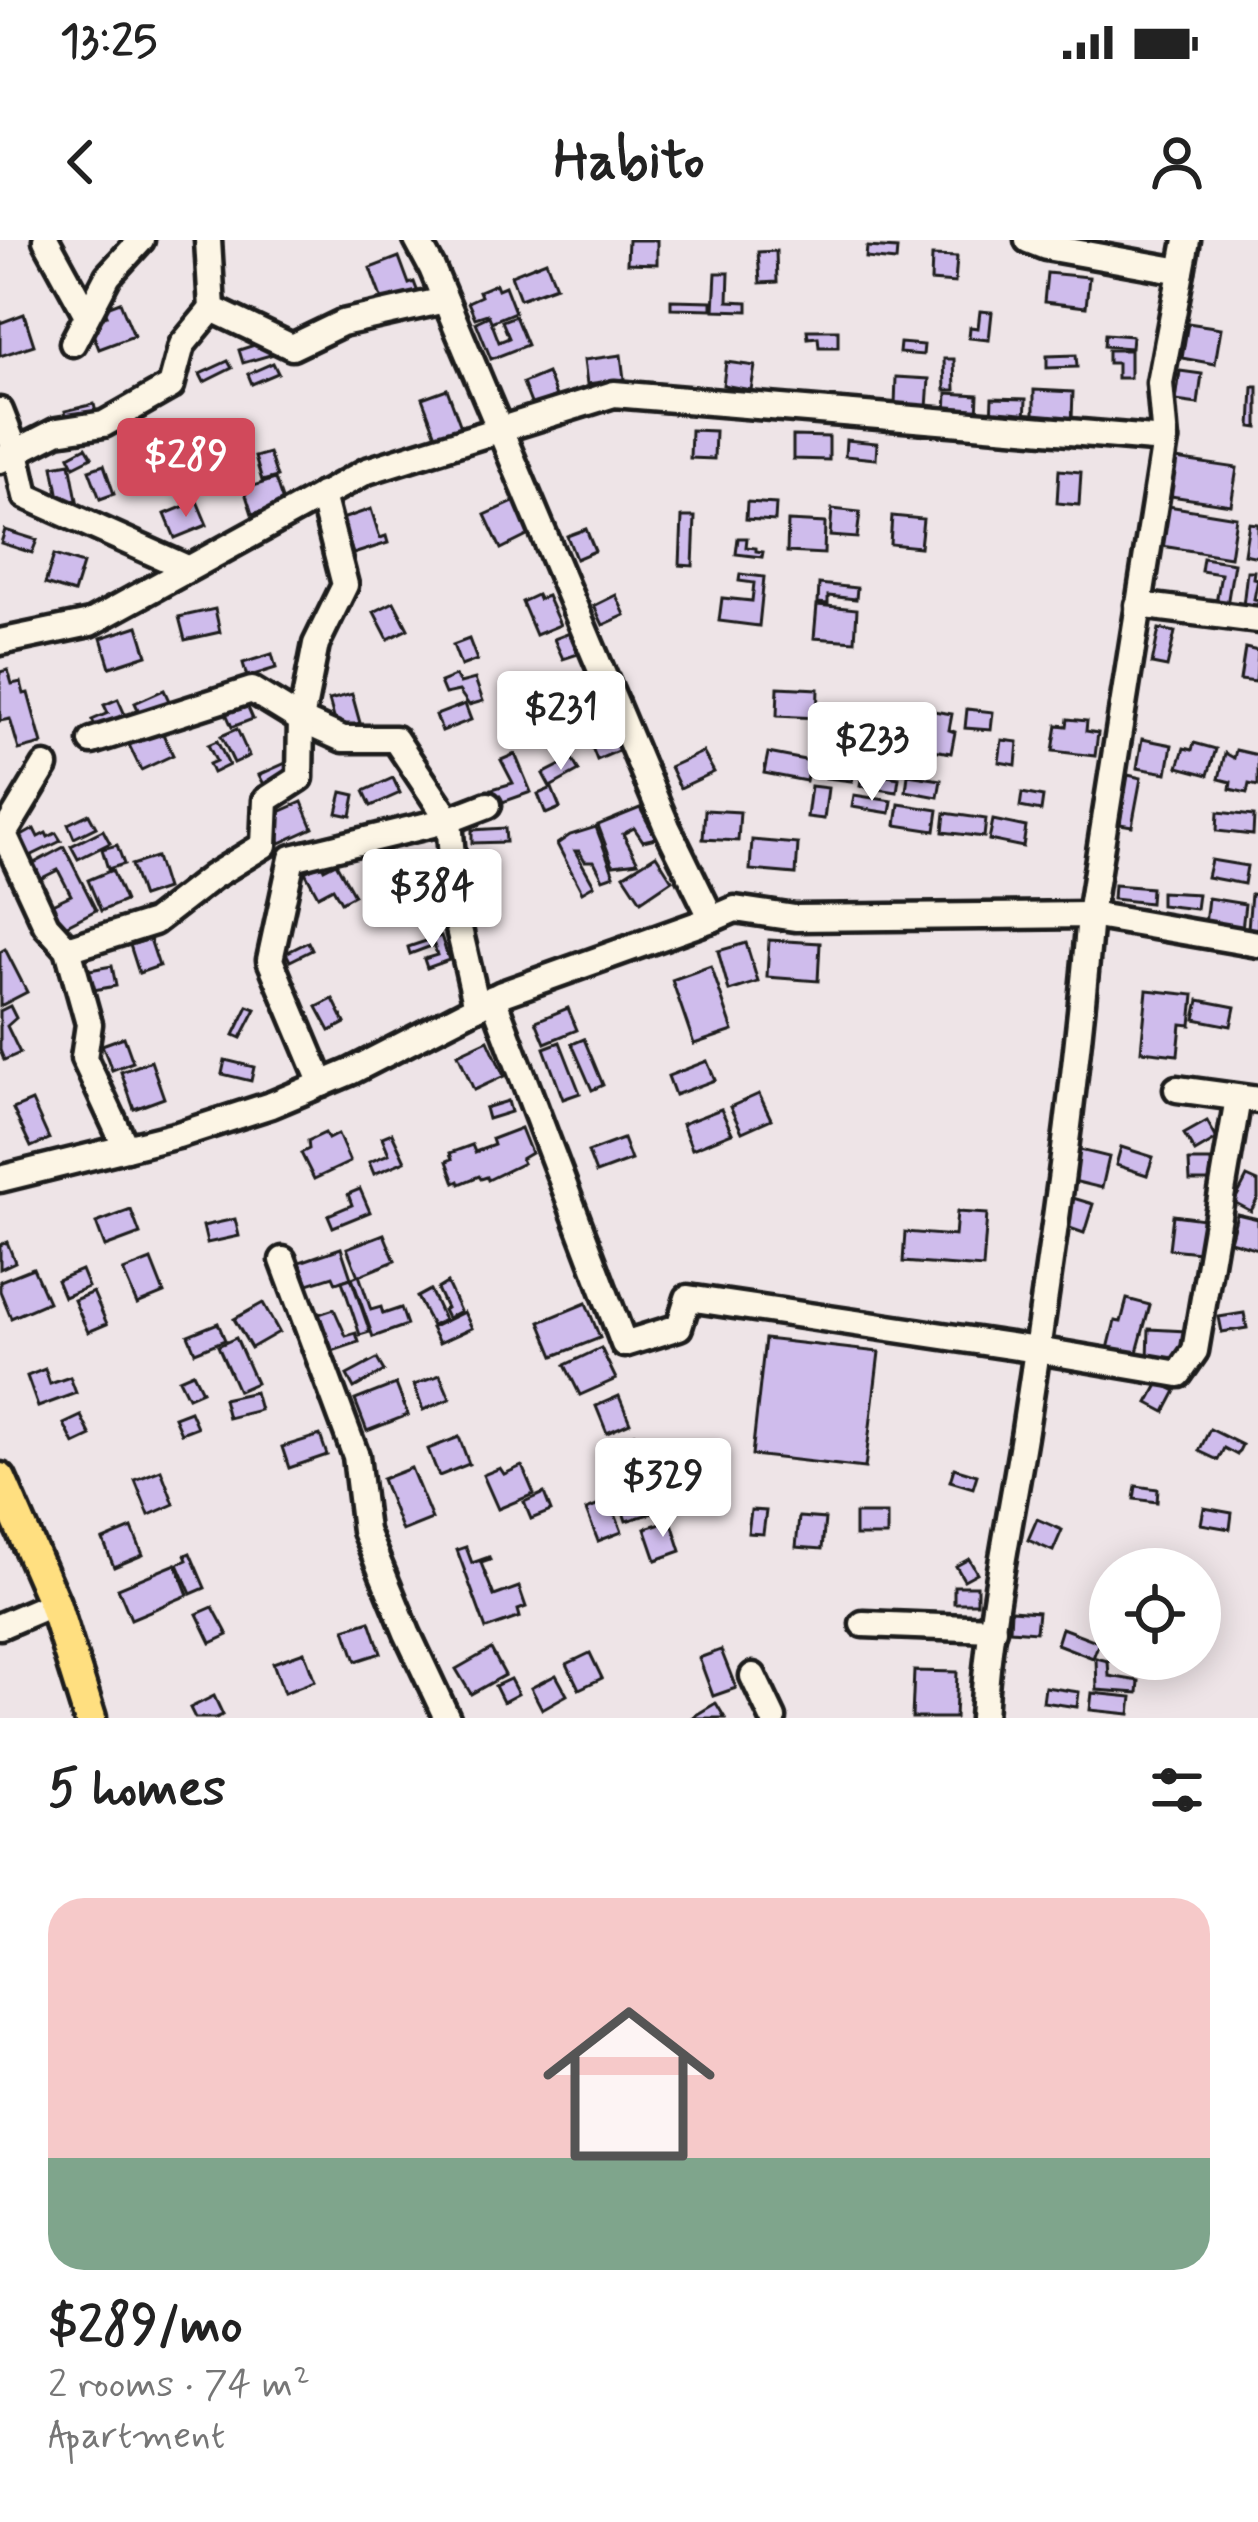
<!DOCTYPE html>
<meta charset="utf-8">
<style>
body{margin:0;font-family:Mynerve,sans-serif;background:#f2f2f2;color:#222;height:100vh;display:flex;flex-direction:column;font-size:45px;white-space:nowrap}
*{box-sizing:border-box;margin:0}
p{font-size:39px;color:#767676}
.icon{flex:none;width:66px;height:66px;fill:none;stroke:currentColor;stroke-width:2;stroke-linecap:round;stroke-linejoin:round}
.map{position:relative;height:1478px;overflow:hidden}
.panel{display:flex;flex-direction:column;background:#fff;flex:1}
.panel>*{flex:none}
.controls{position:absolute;left:1089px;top:1308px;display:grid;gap:24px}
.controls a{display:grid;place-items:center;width:132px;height:132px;border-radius:50%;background:#fff;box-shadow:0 6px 30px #0003;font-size:60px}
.price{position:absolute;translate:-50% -102px;padding:0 27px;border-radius:12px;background:#fff;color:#222;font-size:39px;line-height:78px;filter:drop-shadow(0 3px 6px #0008)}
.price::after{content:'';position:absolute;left:50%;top:72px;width:36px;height:27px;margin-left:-18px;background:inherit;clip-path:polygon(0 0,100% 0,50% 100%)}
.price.active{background:#d1495b;color:#fff}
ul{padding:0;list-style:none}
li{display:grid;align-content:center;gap:24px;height:636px;padding:0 48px}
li+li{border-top:3px solid #e0e0e0}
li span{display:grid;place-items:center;height:372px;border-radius:36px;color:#555}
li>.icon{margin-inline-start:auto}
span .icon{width:216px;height:216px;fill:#fffc;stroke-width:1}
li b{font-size:51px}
h2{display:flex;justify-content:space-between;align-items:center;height:144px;padding:0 48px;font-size:51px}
.status{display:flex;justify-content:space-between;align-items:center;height:84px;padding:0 60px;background:#fff;direction:ltr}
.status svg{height:33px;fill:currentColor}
header{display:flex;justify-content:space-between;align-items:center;height:156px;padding:0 48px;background:#fff;font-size:54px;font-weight:800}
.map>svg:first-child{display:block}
</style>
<div class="status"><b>13:25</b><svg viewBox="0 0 49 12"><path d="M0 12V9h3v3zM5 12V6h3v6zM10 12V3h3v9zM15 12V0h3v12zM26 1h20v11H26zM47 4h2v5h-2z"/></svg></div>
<header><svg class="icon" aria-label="back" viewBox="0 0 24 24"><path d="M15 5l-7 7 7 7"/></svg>Habito<svg class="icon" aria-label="person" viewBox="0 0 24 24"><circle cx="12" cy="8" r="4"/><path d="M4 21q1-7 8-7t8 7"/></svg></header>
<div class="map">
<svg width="1258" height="1478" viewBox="0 0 1258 1478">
<rect width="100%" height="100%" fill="#eee4e7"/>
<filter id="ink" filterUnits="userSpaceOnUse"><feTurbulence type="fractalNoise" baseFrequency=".00833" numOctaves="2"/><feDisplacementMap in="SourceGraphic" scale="24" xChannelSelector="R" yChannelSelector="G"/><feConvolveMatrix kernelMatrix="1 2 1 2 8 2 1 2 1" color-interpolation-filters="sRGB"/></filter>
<g filter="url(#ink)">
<g fill="#cfbcec" stroke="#1c1c1c" stroke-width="3">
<polygon points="628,0 657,0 657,24 627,23"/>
<polygon points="867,7 897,9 896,21 866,18"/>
<polygon points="776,11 777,42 760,43 758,12"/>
<polygon points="932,16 957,17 955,43 931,41"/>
<polygon points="399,17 409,44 414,42 420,58 386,71 370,28"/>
<polygon points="546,21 556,46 520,59 511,35"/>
<polygon points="716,33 729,33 728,61 748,62 748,71 714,70"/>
<polygon points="1047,33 1089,37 1086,67 1044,62"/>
<polygon points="496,44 498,49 505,46 515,72 491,82 487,74 475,78 468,62 481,56 479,51"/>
<polygon points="671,60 712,61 712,69 671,68"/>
<polygon points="120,62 134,96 99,109 88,81 107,75 104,68"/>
<polygon points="980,71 992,72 989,100 969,98 970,87 978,88"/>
<polygon points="24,74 34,105 0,116 0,83"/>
<polygon points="489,76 499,102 509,98 502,81 515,76 527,105 491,119 476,82"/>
<polygon points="1188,83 1221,88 1215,124 1182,118"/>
<polygon points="807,90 838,90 838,107 819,107 818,97 808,98"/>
<polygon points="1105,94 1132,96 1131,108 1104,106"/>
<polygon points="270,100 274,114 243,123 239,110"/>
<polygon points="900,103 924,105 923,115 899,113"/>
<polygon points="1108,110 1130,110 1130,138 1117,138 1117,123 1108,123"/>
<polygon points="621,115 624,139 587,144 584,120"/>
<polygon points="1076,115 1077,127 1047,128 1047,116"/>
<polygon points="944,119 954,119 955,150 945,150"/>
<polygon points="228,121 232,128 204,142 200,134"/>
<polygon points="726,122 755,126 751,150 723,145"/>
<polygon points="273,123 278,133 252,144 248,134"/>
<polygon points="1180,131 1202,134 1198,164 1176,161"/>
<polygon points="547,133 556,156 532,166 523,143"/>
<polygon points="896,137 929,139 927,168 895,166"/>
<polygon points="1253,147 1258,147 1258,188 1251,187"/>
<polygon points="447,149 461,187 436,195 422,158"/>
<polygon points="1034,150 1073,152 1072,179 1034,178"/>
<polygon points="947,153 978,155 977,176 946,175"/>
<polygon points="992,158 1026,159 1025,182 991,180"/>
<polygon points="94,164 96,173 67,180 65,171"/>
<polygon points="691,190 715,191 714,219 690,218"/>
<polygon points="793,196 829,197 829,220 793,219"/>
<polygon points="846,200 877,203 876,219 845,216"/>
<polygon points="86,207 92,217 74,226 69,216"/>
<polygon points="269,213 277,237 262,241 255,217"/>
<polygon points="1169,218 1237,228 1231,265 1164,255"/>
<polygon points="70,223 77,260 60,263 53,226"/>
<polygon points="104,225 114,254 100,259 89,230"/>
<polygon points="1059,230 1081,232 1079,265 1057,263"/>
<polygon points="275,239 284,265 252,274 244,249"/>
<polygon points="197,261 207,285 175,298 165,274"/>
<polygon points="516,261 531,294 501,309 485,275"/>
<polygon points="747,262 776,264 775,281 746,279"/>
<polygon points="1168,266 1236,277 1230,317 1162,306"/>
<polygon points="371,269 380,298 386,296 388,303 353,314 342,279"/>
<polygon points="832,269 860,272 857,298 830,296"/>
<polygon points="892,276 923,279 920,307 890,304"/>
<polygon points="682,277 695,277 693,326 680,325"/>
<polygon points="788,281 825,283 824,314 787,312"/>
<polygon points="1249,283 1258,284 1258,317 1244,314"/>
<polygon points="586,289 595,311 576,319 567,296"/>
<polygon points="5,290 37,300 32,313 1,303"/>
<polygon points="738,298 747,298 746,307 756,308 756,311 763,312 762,317 736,314"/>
<polygon points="54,315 83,324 74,353 45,344"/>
<polygon points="1203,318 1234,323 1227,365 1216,363 1221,334 1201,331"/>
<polygon points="1247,331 1254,331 1253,338 1258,339 1254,359 1258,360 1258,368 1243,366"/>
<polygon points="740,334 764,337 759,386 719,381 722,358 752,361 754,343 739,341"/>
<polygon points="819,344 857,348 856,359 828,356 828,364 818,363"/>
<polygon points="537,355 539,359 547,356 560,385 536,395 522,362"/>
<polygon points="616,355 625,375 603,385 594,366"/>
<polygon points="394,362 408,389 388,399 374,372"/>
<polygon points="817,365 857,369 855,401 814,398"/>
<polygon points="215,369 220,392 185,400 179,377"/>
<polygon points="138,386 147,415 110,427 101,398"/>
<polygon points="1159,389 1175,392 1167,427 1152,424"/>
<polygon points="570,393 578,414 563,419 554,399"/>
<polygon points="469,399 477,420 461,426 453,405"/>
<polygon points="1245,408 1258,411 1256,442 1240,440"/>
<polygon points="272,414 276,428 247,437 243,423"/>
<polygon points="8,430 12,444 21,442 24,454 28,453 42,504 19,510 10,479 0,481 0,432"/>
<polygon points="455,436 460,443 475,439 483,461 469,465 459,451 445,454 440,442"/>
<polygon points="584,442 597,473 574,483 560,453"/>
<polygon points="778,447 818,449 817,478 777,476"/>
<polygon points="164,450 170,463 141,476 135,463"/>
<polygon points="352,454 360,483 337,489 329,460"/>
<polygon points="243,456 253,479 232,487 222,464"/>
<polygon points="118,459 125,475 96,487 92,480 108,473 104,465"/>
<polygon points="465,464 471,480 442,491 436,475"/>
<polygon points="867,465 901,467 900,485 866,483"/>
<polygon points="921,469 952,474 949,490 955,492 951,513 915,507"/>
<polygon points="967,469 993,472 991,490 965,488"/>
<polygon points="1068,479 1087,481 1086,491 1098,493 1095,516 1053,511 1057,485 1067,486"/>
<polygon points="608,483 620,510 597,520 586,492"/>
<polygon points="237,489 249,516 234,523 221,496"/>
<polygon points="161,490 173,515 141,530 129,505"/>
<polygon points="1142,499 1172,505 1167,533 1137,528"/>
<polygon points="1002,500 1018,502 1016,525 999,522"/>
<polygon points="217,501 229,525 213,533 209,524 216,521 208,505"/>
<polygon points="1194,503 1216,509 1208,535 1178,527 1184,508 1192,510"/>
<polygon points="1236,510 1258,515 1258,546 1249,544 1247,553 1230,549 1231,542 1219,539 1225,513 1234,518"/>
<polygon points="703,512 714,532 680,548 670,527"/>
<polygon points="768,513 810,521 806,541 764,533"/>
<polygon points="515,514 531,552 500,563 492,549 513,543 501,520"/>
<polygon points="572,519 579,531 550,547 543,534"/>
<polygon points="288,522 295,537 267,550 259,535"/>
<polygon points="827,526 853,530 852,541 826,538"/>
<polygon points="862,532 899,538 897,552 860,546"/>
<polygon points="908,535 941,540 938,557 906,551"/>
<polygon points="1128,535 1141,538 1132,586 1120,584"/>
<polygon points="393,538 400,553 371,566 364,551"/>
<polygon points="811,546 828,548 824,579 807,577"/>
<polygon points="552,548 560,568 546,574 538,554"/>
<polygon points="342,552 355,555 351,576 337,573"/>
<polygon points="1022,553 1043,557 1041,571 1020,567"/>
<polygon points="854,555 892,561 890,573 852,567"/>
<polygon points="302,562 313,588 280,603 268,577"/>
<polygon points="899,564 938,570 935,591 896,585"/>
<polygon points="640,568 656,598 643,601 634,588 623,594 638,622 613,625 598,585"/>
<polygon points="705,570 740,572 738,601 703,599"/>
<polygon points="1218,572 1254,576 1253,595 1217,591"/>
<polygon points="945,573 986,579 984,597 943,592"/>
<polygon points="89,574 96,587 74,598 68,584"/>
<polygon points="993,580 1026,587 1023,607 989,600"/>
<polygon points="596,587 614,635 603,639 594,621 585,621 579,611 575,611 594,645 582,652 557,604 570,595"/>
<polygon points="505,588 506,602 472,603 472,590"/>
<polygon points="34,589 38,597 46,593 48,597 56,593 61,601 28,617 18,598"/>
<polygon points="103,590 110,603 78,619 71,606"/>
<polygon points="752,600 798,604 796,634 750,630"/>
<polygon points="117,605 124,624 108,629 102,609"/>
<polygon points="64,607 96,670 63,687 52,664 71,655 58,630 40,639 32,624"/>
<polygon points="656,615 672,640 641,661 624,635"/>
<polygon points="156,617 166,649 142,657 131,625"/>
<polygon points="1211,620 1247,626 1244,644 1207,637"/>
<polygon points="336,623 354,655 341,662 333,648 318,656 305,632 322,624 324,629"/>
<polygon points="112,630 125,661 101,671 88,640"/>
<polygon points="408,633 411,648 382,654 379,639"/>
<polygon points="1114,645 1151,648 1150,663 1113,659"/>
<polygon points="1161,652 1198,654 1196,669 1161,665"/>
<polygon points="1251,654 1258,655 1258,690 1248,688"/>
<polygon points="1208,658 1245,664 1242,689 1205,684"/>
<polygon points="441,696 449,720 427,728 424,719 437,715 434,705 410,714 408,707"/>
<polygon points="150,699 159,726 139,733 130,705"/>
<polygon points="769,700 820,703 818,741 767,737"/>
<polygon points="308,702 312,710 290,721 286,713"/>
<polygon points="746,703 758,742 729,751 718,711"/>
<polygon points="5,709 27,752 0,766 0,712"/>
<polygon points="112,726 116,746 82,752 78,732"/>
<polygon points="711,726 733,791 694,804 672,740"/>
<polygon points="1147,750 1194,755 1191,785 1181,784 1178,815 1141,811"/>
<polygon points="333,759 345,783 330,791 317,767"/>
<polygon points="1199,760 1235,767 1231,786 1195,779"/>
<polygon points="10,766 16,778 7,786 20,813 4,820 0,810 0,771"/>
<polygon points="248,766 256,769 241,798 234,795"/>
<polygon points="568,768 577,790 545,803 536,781"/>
<polygon points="124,797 133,822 112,830 102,805"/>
<polygon points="584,799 603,845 592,850 572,804"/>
<polygon points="488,800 504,836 474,850 458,814"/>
<polygon points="560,802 580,853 563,859 544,808"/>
<polygon points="225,820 254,827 251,841 222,834"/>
<polygon points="151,821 164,858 134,869 121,832"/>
<polygon points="707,821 715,840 675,855 668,836"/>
<polygon points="759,854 771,879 742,892 730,867"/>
<polygon points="32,861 49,899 31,907 13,869"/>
<polygon points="508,861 511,872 488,879 485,868"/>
<polygon points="721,869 732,893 692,909 682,884"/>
<polygon points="1207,881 1217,899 1195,912 1184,894"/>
<polygon points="521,888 531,913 521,919 523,923 488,940 487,937 481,939 479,936 460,944 459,941 455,943 447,921 452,919 450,913 472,905 475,912 494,905 492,899"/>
<polygon points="325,893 328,899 338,894 350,922 314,939 301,913 309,909 308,901"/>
<polygon points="392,893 405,921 374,934 369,922 389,914 382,897"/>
<polygon points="623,899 631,920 596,933 588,912"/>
<polygon points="1121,907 1153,917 1147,935 1116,925"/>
<polygon points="1076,909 1109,917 1102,948 1069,940"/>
<polygon points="1189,921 1211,921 1211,941 1190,941"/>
<polygon points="1247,937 1258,942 1258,958 1251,971 1234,962"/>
<polygon points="360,949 370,972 333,987 328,975 352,965 348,954"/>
<polygon points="1073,958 1093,964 1084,993 1064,986"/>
<polygon points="131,970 140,994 105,1007 96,983"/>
<polygon points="957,972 987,974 983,1028 903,1022 905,992 955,996"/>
<polygon points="1237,974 1258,979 1258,1009 1230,1001"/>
<polygon points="1173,975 1204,979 1200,1012 1169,1009"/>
<polygon points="235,979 239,996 207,1003 203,986"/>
<polygon points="384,994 395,1021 358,1036 347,1008"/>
<polygon points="7,1002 15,1022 0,1029 0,1005"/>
<polygon points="341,1008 351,1038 336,1043 333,1036 308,1044 300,1022"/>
<polygon points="151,1020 164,1053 137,1064 123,1031"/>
<polygon points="33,1028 48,1062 11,1078 0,1051 0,1041"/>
<polygon points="81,1030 88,1047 64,1057 57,1040"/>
<polygon points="359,1035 371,1070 381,1067 383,1074 401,1068 407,1085 373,1097 352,1038"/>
<polygon points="351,1038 370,1092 360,1095 342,1041"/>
<polygon points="447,1043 460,1071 447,1078 443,1070 446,1068 437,1049"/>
<polygon points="430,1050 444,1080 432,1086 417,1057"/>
<polygon points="93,1052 107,1084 88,1092 74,1060"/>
<polygon points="1127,1059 1150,1065 1136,1116 1108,1109 1115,1081 1121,1082"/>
<polygon points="263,1063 279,1092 251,1108 234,1079"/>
<polygon points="586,1063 600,1098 554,1116 540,1082"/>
<polygon points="334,1069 346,1096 356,1093 359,1102 332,1111 319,1074"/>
<polygon points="464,1072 472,1088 439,1103 431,1088"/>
<polygon points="1244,1073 1247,1088 1222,1092 1219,1077"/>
<polygon points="218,1083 225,1100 195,1112 188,1095"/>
<polygon points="1149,1089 1186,1091 1184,1121 1148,1119"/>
<polygon points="236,1098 256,1143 238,1151 218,1106"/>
<polygon points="765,1099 879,1112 865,1228 752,1215"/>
<polygon points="601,1108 616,1139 580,1155 565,1125"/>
<polygon points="377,1119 384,1131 354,1148 347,1135"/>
<polygon points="45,1129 50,1144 70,1137 76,1153 38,1167 27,1136"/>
<polygon points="193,1133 202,1151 188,1157 179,1139"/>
<polygon points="440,1135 450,1159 423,1170 414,1145"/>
<polygon points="1159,1143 1176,1151 1165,1172 1148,1163"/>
<polygon points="396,1144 408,1175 367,1191 355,1160"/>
<polygon points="255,1152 260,1170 228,1178 223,1159"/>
<polygon points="619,1156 630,1183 607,1193 596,1166"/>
<polygon points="190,1171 197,1187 181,1193 174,1177"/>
<polygon points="81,1176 91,1196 74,1204 64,1184"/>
<polygon points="1210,1189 1242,1205 1237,1215 1224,1208 1218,1220 1199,1211"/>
<polygon points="634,1194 648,1225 625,1235 611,1203"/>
<polygon points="320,1195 327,1215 289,1228 282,1207"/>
<polygon points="459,1197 469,1224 439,1236 428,1209"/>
<polygon points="522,1226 534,1254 498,1269 483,1235 500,1228 504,1234"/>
<polygon points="411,1228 432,1279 402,1291 382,1239"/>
<polygon points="954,1228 977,1235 973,1248 950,1241"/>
<polygon points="161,1230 174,1264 149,1275 135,1240"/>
<polygon points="652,1236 663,1270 626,1281 615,1248"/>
<polygon points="1136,1246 1158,1249 1157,1262 1134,1259"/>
<polygon points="544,1253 551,1271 531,1279 524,1262"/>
<polygon points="610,1261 622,1292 598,1301 586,1270"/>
<polygon points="1204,1268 1232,1273 1230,1289 1201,1284"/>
<polygon points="751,1270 766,1271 763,1294 748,1293"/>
<rect x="855" y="1274" width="32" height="22"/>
<polygon points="799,1277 825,1279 822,1309 796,1307"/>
<polygon points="1037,1279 1062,1290 1053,1311 1028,1300"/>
<polygon points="671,1280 681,1311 656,1320 645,1288"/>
<polygon points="132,1288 143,1315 114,1327 103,1300"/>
<polygon points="466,1307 472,1323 489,1317 490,1320 481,1323 494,1356 519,1347 526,1367 518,1370 520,1377 486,1389 457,1310"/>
<polygon points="190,1313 205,1348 191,1354 178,1324 187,1320 185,1315"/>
<polygon points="969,1319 977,1333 964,1340 956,1326"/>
<polygon points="176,1324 188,1355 131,1379 118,1348"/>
<rect x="954" y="1346" width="23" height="17"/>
<polygon points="213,1367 228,1395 211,1403 197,1374"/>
<polygon points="1011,1370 1038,1372 1036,1392 1010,1390"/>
<polygon points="370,1381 381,1413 356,1421 345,1389"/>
<polygon points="1062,1388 1099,1402 1093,1418 1057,1404"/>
<polygon points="491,1409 505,1435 471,1454 456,1429"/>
<polygon points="721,1410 736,1448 713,1456 699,1418"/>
<polygon points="304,1412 315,1441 284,1453 273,1423"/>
<polygon points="590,1413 602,1438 579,1449 567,1424"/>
<polygon points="1096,1418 1108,1421 1109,1436 1139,1441 1138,1453 1097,1450"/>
<polygon points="914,1431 957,1432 955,1478 912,1478"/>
<polygon points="556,1435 567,1455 542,1469 531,1448"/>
<polygon points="510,1439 518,1454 503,1462 495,1446"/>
<polygon points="1045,1447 1079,1452 1077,1467 1043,1462"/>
<polygon points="1092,1453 1132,1457 1130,1474 1090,1470"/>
<polygon points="214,1456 223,1475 216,1478 195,1478 190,1468"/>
<polygon points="716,1463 725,1478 691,1478"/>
</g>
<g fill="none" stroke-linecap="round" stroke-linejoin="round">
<defs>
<g id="minor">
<polyline points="46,0 87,75"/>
<polyline points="208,0 212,69 292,107 342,83 445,60"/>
<polyline points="417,0 432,28 667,587 712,679"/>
<polyline points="1028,0 1046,7 1181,31"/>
<polyline points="73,103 108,36 141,0"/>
<polyline points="0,171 16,212 26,256 187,328"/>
<polyline points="0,220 57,191 104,184 171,146 182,105 212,69"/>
<polyline points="1138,365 1258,380"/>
<polyline points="0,402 90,383 367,231 614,154 1165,200"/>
<polyline points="92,501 252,450 301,480 343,499 395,499 449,580 457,680 477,767"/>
<polyline points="45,526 4,594 46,685 68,709 89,784 84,818 126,908"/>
<polyline points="68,709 154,682 212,637 264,605 266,560 300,538 301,480 316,404 345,345 322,255"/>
<polyline points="493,758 624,1104 679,1087 688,1058 1037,1110 1179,1134 1195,1111 1238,858"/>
<polyline points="322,844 270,720 292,618 449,580 488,565"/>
<polyline points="1177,849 1258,860"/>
<polyline points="0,939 178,895 271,865 350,832 502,754 712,679 735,669 795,678 1090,675 1258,704"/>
<polyline points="283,1020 356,1216 365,1291 407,1393 447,1478"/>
<polyline points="863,1384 993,1389"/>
<polyline points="0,1386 54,1363"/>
<polyline points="753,1436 773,1478"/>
<path d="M983 1478C988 1382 1010 1285 1025 1190 1051 1019 1076 847 1090 675L1165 200 1160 143 1187 0"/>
</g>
<polyline id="major" points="0,1239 54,1363 90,1478"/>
</defs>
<use href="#minor" stroke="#1c1c1c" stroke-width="33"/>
<use href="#major" stroke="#1c1c1c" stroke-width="39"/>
<use href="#minor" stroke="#fcf5e5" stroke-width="24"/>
<use href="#major" stroke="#ffdf80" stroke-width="30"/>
</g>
</g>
</svg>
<div class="controls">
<a><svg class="icon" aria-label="locate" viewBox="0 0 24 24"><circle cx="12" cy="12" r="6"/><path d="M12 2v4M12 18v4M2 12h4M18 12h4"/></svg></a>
</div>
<b class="price active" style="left:186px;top:280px">$289</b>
<b class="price" style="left:561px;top:533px">$231</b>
<b class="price" style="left:872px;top:564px">$233</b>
<b class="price" style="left:432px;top:711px">$384</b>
<b class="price" style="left:663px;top:1300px">$329</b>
</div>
<section class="panel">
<h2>5 homes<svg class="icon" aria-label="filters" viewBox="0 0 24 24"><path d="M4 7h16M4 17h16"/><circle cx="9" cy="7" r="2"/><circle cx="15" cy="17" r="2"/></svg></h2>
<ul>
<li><span style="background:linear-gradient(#f6c9c9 70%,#7fa58c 0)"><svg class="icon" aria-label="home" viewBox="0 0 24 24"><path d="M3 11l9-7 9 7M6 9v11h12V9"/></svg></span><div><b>$289/mo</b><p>2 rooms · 74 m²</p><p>Apartment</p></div></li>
</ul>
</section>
